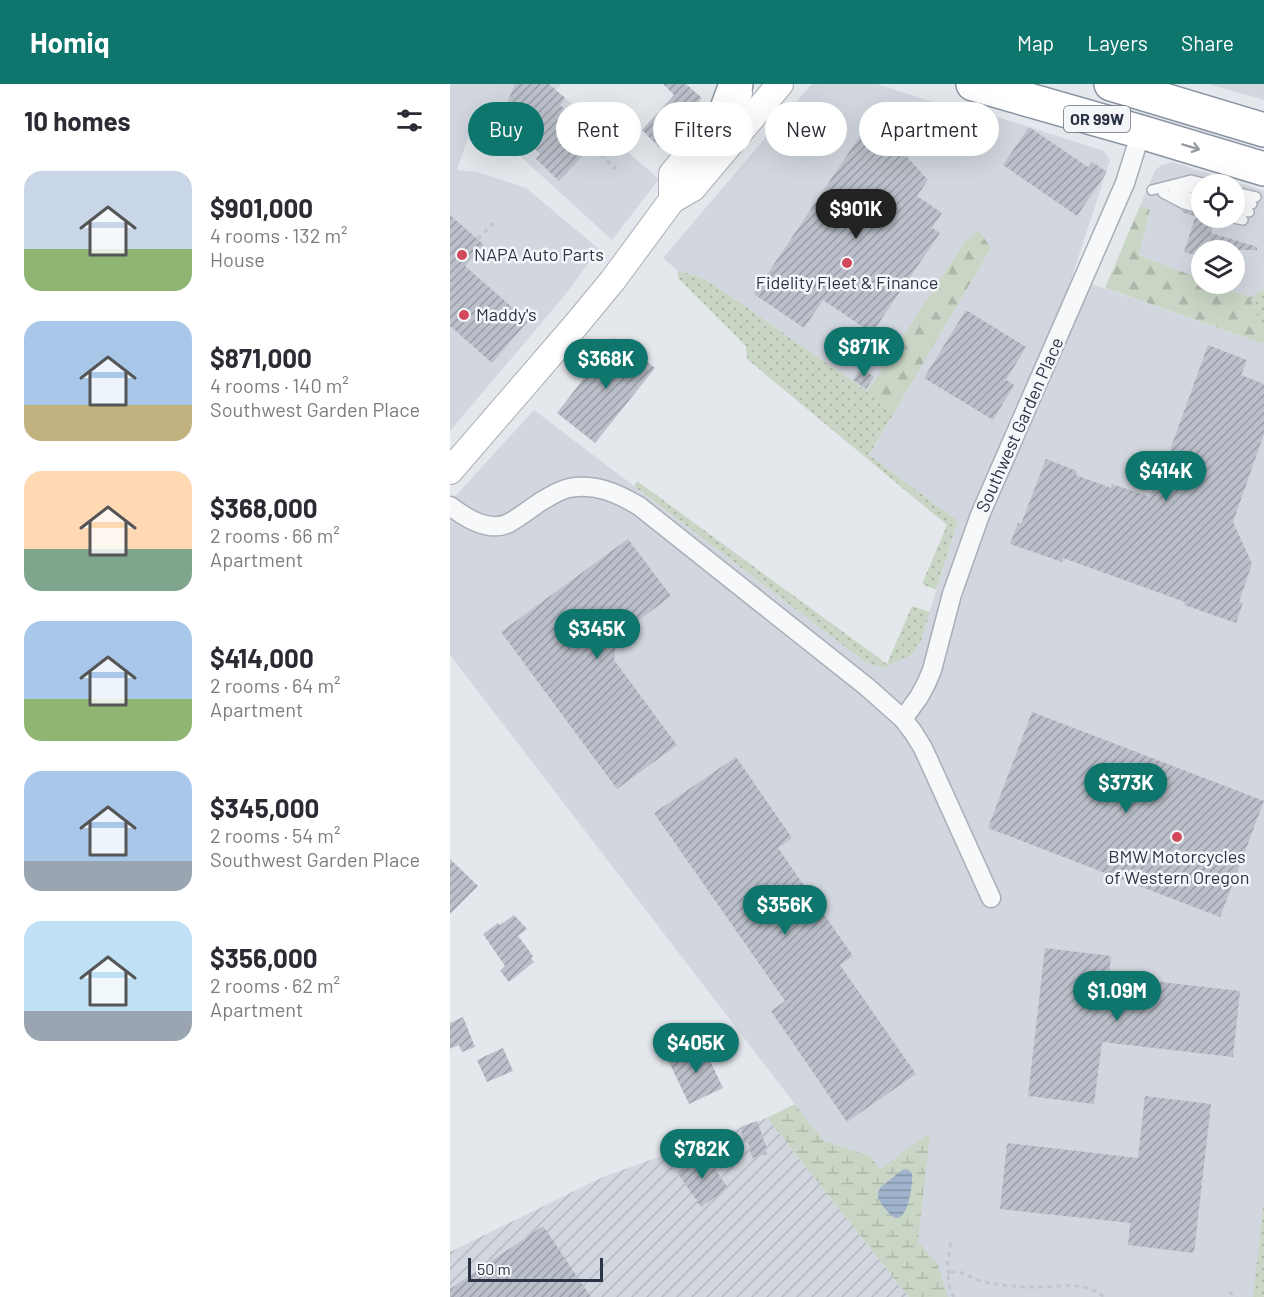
<!DOCTYPE html>
<meta charset="utf-8">
<style>
body{margin:0;font-family:Barlow,sans-serif;background:#f2f2f3;color:#2b2b33;height:100vh;display:flex;flex-direction:column;font-size:22px;white-space:nowrap}
*{box-sizing:border-box;margin:0}
p{font-size:20px;color:#7c7c81}
.icon{flex:none;width:33px;height:33px;fill:none;stroke:currentColor;stroke-width:2;stroke-linecap:round;stroke-linejoin:round}
.map{position:relative;flex:1;overflow:hidden}
.panel{display:flex;flex-direction:column;background:#fff;width:450px}
.panel>*{flex:none}
.top-card{position:absolute;left:18px;top:18px;width:570px;height:54px;display:flex;gap:12px}
.buttons{position:absolute;left:741px;top:90px;display:grid;gap:12px}
.buttons a{display:grid;place-items:center;width:54px;height:54px;border-radius:50%;background:#fff;box-shadow:0 6px 24px #0002;font-size:30px}
.scale{position:absolute;left:18px;bottom:15px;width:135px;box-sizing:border-box;padding-left:6px;border:3px solid #2b3445;border-top:0;font-size:16px;line-height:21px;white-space:nowrap;color:#2b3445;-webkit-text-stroke:4px #f4f6f9;paint-order:stroke}
.price{position:absolute;translate:-50% -51px;padding:0 14px;border-radius:21px;background:#0f766e;color:#fff;font-size:20px;line-height:39px;filter:drop-shadow(0 2px 3px #0008)}
.price::after{content:'';position:absolute;left:50%;top:36px;width:18px;height:14px;margin-left:-9px;background:inherit;clip-path:polygon(0 0,100% 0,50% 100%)}
.price.current{background:#222;color:#fff}
ul{padding:0;list-style:none}
li{display:flex;align-items:center;gap:18px;height:150px;padding:0 24px}
li span{display:grid;place-items:center;flex:none;width:168px;height:120px;border-radius:18px;color:#555}
li>.icon{margin-inline-start:auto}
span .icon{width:72px;height:72px;fill:#fffc;stroke-width:1}
li b{font-size:26px}
h2{display:flex;justify-content:space-between;align-items:center;height:72px;padding:0 24px;font-size:26px}
.pill{padding:0 21px;border-radius:27px;background:#fff;box-shadow:0 6px 24px #0002;font-size:21px;line-height:54px}
.pill.current{background:#0f766e;color:#fff}
header{display:flex;align-items:center;gap:36px;box-sizing:border-box;height:84px;padding:0 30px;background:#0f766e;color:#fff}
header strong{font-size:28px}
nav{display:flex;gap:33px;margin-inline-start:auto;font-size:21px}
main{display:flex;flex:1;min-height:0}
.map>svg:first-child{display:block}
</style>
<header>
<strong>Homiq</strong>
<nav><a>Map</a><a>Layers</a><a>Share</a></nav>
</header>
<main>
<section class="panel">
<h2>10 homes<svg class="icon" aria-label="filters" viewBox="0 0 24 24"><path d="M4 7h16M4 17h16"/><circle cx="9" cy="7" r="2"/><circle cx="15" cy="17" r="2"/></svg></h2>
<ul>
<li><span style="background:linear-gradient(#c9d6e8 65%,#8fb573 0)"><svg class="icon" aria-label="home" viewBox="0 0 24 24"><path d="M3 11l9-7 9 7M6 9v11h12V9"/></svg></span><div><b>$901,000</b><p>4 rooms · 132 m²</p><p>House</p></div></li>
<li><span style="background:linear-gradient(#a9c7e8 70%,#c2b280 0)"><svg class="icon" aria-label="home" viewBox="0 0 24 24"><path d="M3 11l9-7 9 7M6 9v11h12V9"/></svg></span><div><b>$871,000</b><p>4 rooms · 140 m²</p><p>Southwest Garden Place</p></div></li>
<li><span style="background:linear-gradient(#ffd9b3 65%,#7fa58c 0)"><svg class="icon" aria-label="home" viewBox="0 0 24 24"><path d="M3 11l9-7 9 7M6 9v11h12V9"/></svg></span><div><b>$368,000</b><p>2 rooms · 66 m²</p><p>Apartment</p></div></li>
<li><span style="background:linear-gradient(#a9c7e8 65%,#8fb573 0)"><svg class="icon" aria-label="home" viewBox="0 0 24 24"><path d="M3 11l9-7 9 7M6 9v11h12V9"/></svg></span><div><b>$414,000</b><p>2 rooms · 64 m²</p><p>Apartment</p></div></li>
<li><span style="background:linear-gradient(#a9c7e8 75%,#9aa5b1 0)"><svg class="icon" aria-label="home" viewBox="0 0 24 24"><path d="M3 11l9-7 9 7M6 9v11h12V9"/></svg></span><div><b>$345,000</b><p>2 rooms · 54 m²</p><p>Southwest Garden Place</p></div></li>
<li><span style="background:linear-gradient(#bfe0f5 75%,#9aa5b1 0)"><svg class="icon" aria-label="home" viewBox="0 0 24 24"><path d="M3 11l9-7 9 7M6 9v11h12V9"/></svg></span><div><b>$356,000</b><p>2 rooms · 62 m²</p><p>Apartment</p></div></li>
</ul>
</section>
<div class="map">
<svg width="814" height="1213" viewBox="0 0 814 1213">
<defs>
<pattern id="industrial-furrows" width="10" height="10" patternUnits="userSpaceOnUse" patternTransform="scale(1.5)"><rect width="10" height="10" fill="#d2d6de"/><path d="M-1 1l2-2M0 10L10 0M9 11l2-2" fill="none" stroke="#b4b8c0"/></pattern>
<pattern id="grass-dots" width="8" height="8" patternUnits="userSpaceOnUse" patternTransform="scale(1.5)"><rect width="8" height="8" fill="#c9d6c5"/><path d="M2 2h.1M6 6h.1" fill="none" stroke="#adb8ab" stroke-width="1.8" stroke-linecap="round"/></pattern>
<pattern id="forest-firs" width="22" height="20" patternUnits="userSpaceOnUse" patternTransform="scale(1.5)"><rect width="22" height="20" fill="#c9d6c5"/><path d="M5 1l3.5 6h-7zM16 11l3.5 6h-7z" fill="#adb8ab"/></pattern>
<pattern id="wetland-marsh" width="20" height="14" patternUnits="userSpaceOnUse" patternTransform="scale(1.5)"><rect width="20" height="14" fill="#c9d6c5"/><path d="M1 5h8M5 5V1M11 12h8M15 12V8" fill="none" stroke="#adb8ab"/></pattern>
<pattern id="water-rules" width="6" height="5" patternUnits="userSpaceOnUse" patternTransform="scale(1.5)"><rect width="6" height="5" fill="#9fb4cc"/><path d="M0 2.5h6" fill="none" stroke="#8293a7"/></pattern>
<pattern id="building-hatch" width="6" height="6" patternUnits="userSpaceOnUse" patternTransform="scale(1.5)"><rect width="6" height="6" fill="#bbc0ca"/><path d="M-1 1l2-2M0 6l6-6M5 7l2-2" fill="none" stroke="#989da6"/></pattern>
</defs>
<rect width="100%" height="100%" fill="#e4e7ec"/>
<g fill="#d2d6de" fill-rule="evenodd">
<polygon points="0,0 111,0 106,6 209,95 162,156 45,49 22,43 7,86 27,88 76,104 149,165 115,211 0,347"/>
<polygon points="362,0 427,0 483,18 526,26 654,67 660,76 622,193 814,260 814,1213 493,1213 0,571 0,418 84,326 415,578 433,584 462,571 470,559 508,437 419,371 541,164 520,155 515,157 417,308 263,200 245,191 228,187 213,174 350,13"/>
<polygon points="758,0 814,0 814,16"/>
<path d="M722 78 814 107V205L800 213 764 200H784V166H752L751 195 689 171 700 127 690 122 705 86 712 81ZM752 100H784V134H752Z"/>
</g>
<polygon fill="url(#industrial-furrows)" points="317,1034 459,1213 0,1213 0,1168 153,1093"/>
<g fill="url(#grass-dots)">
<polygon points="228,187 245,191 263,200 445,327 419,371 508,437 486,506 472,500 497,441 297,275 296,262 228,194"/>
<polygon points="814,205 814,251 800,213"/>
<polygon points="187,397 437,580 462,522 480,528 470,559 462,571 433,584 415,578 184,402"/>
<polygon points="814,1117 814,1213 803,1213"/>
</g>
<g fill="url(#forest-firs)">
<polygon points="690,122 700,126 689,171 751,195 752,200 764,200 800,213 814,251 814,260 655,204"/>
<polygon points="528,146 541,164 445,327 417,308 515,157 520,155"/>
</g>
<polygon fill="url(#wetland-marsh)" points="345,1020 374,1057 420,1072 430,1085 480,1049 468,1158 487,1179 498,1213 459,1213 317,1034"/>
<path fill="url(#water-rules)" d="M457 1085 462 1089C463 1098 459 1133 447 1134 441 1134 428 1117 428 1112 427 1109 429 1106 431 1103L452 1086Z"/>
<g fill="url(#building-hatch)">
<polygon points="65,0 99,0 115,14 110,21 143,50 138,56 143,61 109,97 86,75 90,70 51,33"/>
<polygon points="213,0 236,0 252,14 238,29 241,31 210,64 192,46 224,11"/>
<polygon points="579,43 638,83 642,78 657,88 627,132 553,81"/>
<polygon points="412,49 450,65 478,96 467,112 492,129 482,144 490,149 422,249 373,216 354,244 304,210"/>
<polygon points="732,126 752,132 752,134 765,134 761,149 807,163 807,166 752,166 752,173 734,168 745,134 750,134 732,128"/>
<polygon points="0,131 34,161 15,182 78,237 42,279 0,242"/>
<polygon points="516,226 576,263 556,296 564,301 543,336 474,294"/>
<polygon points="165,254 205,284 145,359 107,329"/>
<polygon points="758,261 797,276 791,291 814,300 814,350 783,438 802,480 789,518 793,519 786,539 734,521 735,518 613,474 612,478 560,460 568,439 571,440 596,375 627,387 626,391 661,404 662,400 700,413 716,368 719,369"/>
<polygon points="411,284 424,293 416,305 403,296"/>
<polygon points="178,455 221,512 167,553 164,576 227,661 167,705 51,548"/>
<polygon points="582,628 814,717 770,833 538,744"/>
<polygon points="286,673 342,754 328,764 403,872 390,881 466,990 397,1038 321,927 335,917 204,729"/>
<polygon points="0,775 28,802 0,830"/>
<polygon points="64,831 77,845 68,852 83,872 81,874 84,878 59,898 50,887 55,882 33,850 48,839 50,841"/>
<polygon points="595,864 661,872 659,892 790,907 783,973 652,958 644,1020 578,1012"/>
<polygon points="13,933 25,963 12,968 9,961 0,965 0,939"/>
<polygon points="252,960 273,1004 239,1020 218,976"/>
<polygon points="53,964 63,987 37,998 27,976"/>
<polygon points="695,1012 761,1020 744,1169 678,1161 680,1139 550,1125 557,1059 688,1074"/>
<polygon points="307,1037 317,1065 315,1065 317,1070 302,1074 298,1058 295,1059 290,1043"/>
<polygon points="254,1069 278,1104 251,1123 227,1088"/>
<polygon points="93,1142 141,1213 0,1213 0,1205"/>
</g>
<g fill="none" stroke-linecap="round" stroke-linejoin="round">
<defs>
<g id="lane">
<polyline points="702,106 741,96 757,100"/>
<polyline points="724,106 739,103 752,107"/>
<polyline points="784,108 806,113"/>
<polyline points="713,109 734,120 752,125"/>
<polyline points="722,110 737,112 752,116"/>
<polyline points="784,116 802,120"/>
<polyline points="784,125 799,128"/>
<polyline points="784,134 793,136"/>
</g>
<g id="street">
<path d="M0 422C16 434 39 449 59 439 70 433 80 425 90 418 99 413 109 406 119 404 145 399 167 409 189 422L417 603 453 635 463 648 473 664 541 814"/>
<polyline points="453,635 469,613 476,600 482,586 502,510 530,431 675,99 691,48"/>
</g>
<g id="secondary">
<polyline points="222,116 222,90 289,9"/>
<polyline points="0,387 125,242 163,196 222,116 243,104 330,0"/>
</g>
<g id="highway">
<polyline points="523,0 691,48 814,85"/>
<polyline points="661,0 814,46"/>
<polyline points="278,22 286,0"/>
</g>
</defs>
<use href="#lane" stroke="#a9aeb7" stroke-width="12"/>
<use href="#street" stroke="#a9aeb7" stroke-width="21"/>
<use href="#secondary" stroke="#a9aeb7" stroke-width="28"/>
<use href="#highway" stroke="#8b94a3" stroke-width="36"/>
<g stroke="#c2c5cb" stroke-width="3" stroke-dasharray="4.5 4.5" stroke-linecap="butt">
<polyline points="144,64 166,85"/>
<polyline points="28,155 46,136"/>
<polyline points="499,1190 497,1182 501,1156"/>
<polyline points="779,1208 787,1213"/>
<path d="M504 1213C500 1206 496 1195 500 1188 513 1186 523 1196 535 1198 548 1201 560 1202 573 1203 598 1205 633 1194 654 1213"/>
</g>
<use href="#lane" stroke="#f7f8fa" stroke-width="9"/>
<use href="#street" stroke="#f7f8fa" stroke-width="18"/>
<use href="#secondary" stroke="#fff" stroke-width="26"/>
<use href="#highway" stroke="#fff" stroke-width="33"/>
</g>
<defs><path id="oneway-shaft" d="M-6 0H5M1.5-3L5.5 0L1.5 3" fill="none" stroke-width="1.6" stroke-linecap="round" stroke-linejoin="round" transform="scale(1.5)"/></defs>
<use stroke="#959aa2" href="#oneway-shaft" transform="translate(741 63) rotate(17)"/>
<g fill="#d1495b" stroke="#f4f6f9" stroke-width="2">
<circle cx="12" cy="171" r="6"/>
<circle cx="397" cy="179" r="6"/>
<circle cx="14" cy="231" r="6"/>
<circle cx="727" cy="753" r="6"/>
</g>
<g text-anchor="middle" stroke-width="5" stroke-linejoin="round" paint-order="stroke">
<rect fill="#f4f6f9" stroke="#676e7b" stroke-width="1.5" x="614" y="22" width="66" height="26" rx="4.5"/>
<g font-size="16" font-weight="bold" fill="#2b3445">
<text x="647" y="41">OR 99W</text>
</g>
<g font-size="18" fill="#2b3445" stroke="#f4f6f9" text-anchor="start">
<text x="24" y="177">NAPA Auto Parts</text>
<text x="397" y="205" text-anchor="middle">Fidelity Fleet &amp; Finance</text>
<text x="26" y="237">Maddy's</text>
<text x="727" y="779" text-anchor="middle">BMW Motorcycles<tspan x="727" dy="21">of Western Oregon</tspan></text>
</g>
<g font-size="18" fill="#2b3445" stroke="#f4f6f9">
<text transform="translate(570 341) rotate(-66)" y="6">Southwest Garden Place</text>
</g>
</g>
</svg>
<div class="buttons">
<a><svg class="icon" aria-label="locate" viewBox="0 0 24 24"><circle cx="12" cy="12" r="6"/><path d="M12 2v4M12 18v4M2 12h4M18 12h4"/></svg></a>
<a><svg class="icon" aria-label="layers" viewBox="0 0 24 24"><path d="M12 4l9 5-9 5-9-5zM3 14l9 5 9-5"/></svg></a>
</div>
<div class="scale">50 m</div>
<b class="price current" style="left:406px;top:156px">$901K</b>
<b class="price" style="left:414px;top:294px">$871K</b>
<b class="price" style="left:156px;top:306px">$368K</b>
<b class="price" style="left:716px;top:418px">$414K</b>
<b class="price" style="left:147px;top:576px">$345K</b>
<b class="price" style="left:676px;top:730px">$373K</b>
<b class="price" style="left:335px;top:852px">$356K</b>
<b class="price" style="left:667px;top:938px">$1.09M</b>
<b class="price" style="left:246px;top:990px">$405K</b>
<b class="price" style="left:252px;top:1096px">$782K</b>
<div class="top-card">
<a class="pill current">Buy</a>
<a class="pill">Rent</a>
<a class="pill">Filters</a>
<a class="pill">New</a>
<a class="pill">Apartment</a>
</div>
</div>
</main>
